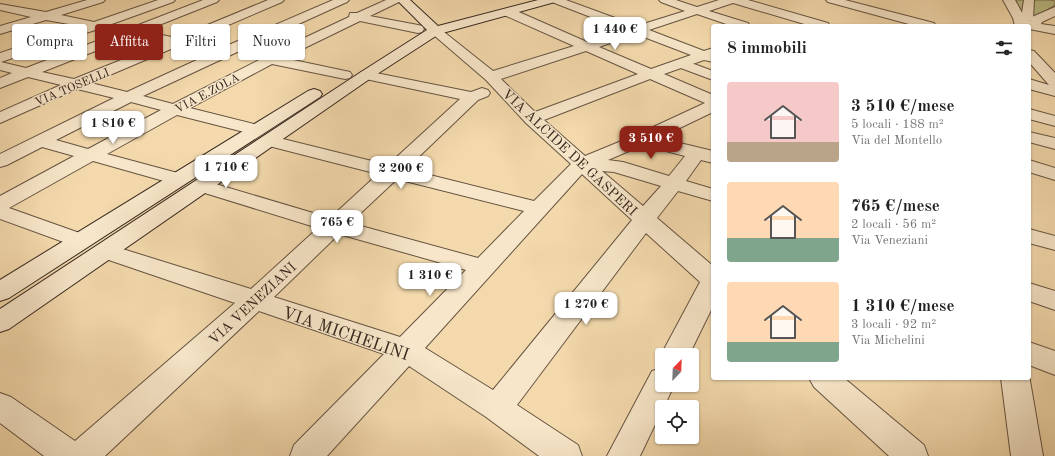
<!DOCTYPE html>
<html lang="it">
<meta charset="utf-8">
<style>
body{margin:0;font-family:"Old Standard TT",serif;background:#f6f6f6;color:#222;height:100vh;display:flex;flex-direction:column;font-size:15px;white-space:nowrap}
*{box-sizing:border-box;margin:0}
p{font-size:13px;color:#767676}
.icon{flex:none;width:22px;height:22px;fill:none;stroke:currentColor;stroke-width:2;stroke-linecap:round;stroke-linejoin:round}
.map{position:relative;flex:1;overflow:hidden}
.side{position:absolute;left:711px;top:24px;width:320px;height:356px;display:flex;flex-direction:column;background:#fff;border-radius:4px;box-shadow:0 1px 3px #0004}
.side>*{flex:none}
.hud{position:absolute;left:12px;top:24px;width:380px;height:36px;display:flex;gap:8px}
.needle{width:26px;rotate:23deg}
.tools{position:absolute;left:655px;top:348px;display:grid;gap:8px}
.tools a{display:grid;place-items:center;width:44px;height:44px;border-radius:4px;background:#fff;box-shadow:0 1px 3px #0004;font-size:20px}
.price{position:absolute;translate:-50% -34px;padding:0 9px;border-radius:8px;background:#fff;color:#222;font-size:13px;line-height:26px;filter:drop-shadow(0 1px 2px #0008)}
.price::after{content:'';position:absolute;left:50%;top:24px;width:12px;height:9px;margin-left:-6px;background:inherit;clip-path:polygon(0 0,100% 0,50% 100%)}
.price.on{background:#8f2418;color:#fff}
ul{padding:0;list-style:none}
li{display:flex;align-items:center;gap:12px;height:100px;padding:0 16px}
li span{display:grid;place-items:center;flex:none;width:112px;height:80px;border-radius:4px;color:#555}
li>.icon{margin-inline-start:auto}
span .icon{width:48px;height:48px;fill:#fffc;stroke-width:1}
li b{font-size:17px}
h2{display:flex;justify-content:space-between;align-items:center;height:48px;padding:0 16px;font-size:17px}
.tag{padding:0 14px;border-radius:4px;background:#fff;box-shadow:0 1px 3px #0004;font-size:14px;line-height:36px}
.tag.on{background:#8f2418;color:#fff}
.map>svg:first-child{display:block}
</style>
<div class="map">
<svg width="1055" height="456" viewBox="0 0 1055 456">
<rect width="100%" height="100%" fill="#f3d9ac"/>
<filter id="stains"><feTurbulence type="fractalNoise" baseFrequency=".005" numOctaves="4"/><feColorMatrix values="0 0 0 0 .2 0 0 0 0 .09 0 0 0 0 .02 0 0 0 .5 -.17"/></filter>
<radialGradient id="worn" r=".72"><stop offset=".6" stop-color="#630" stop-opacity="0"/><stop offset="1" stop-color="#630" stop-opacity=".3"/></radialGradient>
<polygon fill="#bdbf88" stroke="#7a7354" points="1012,0 1050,0 1055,1 1055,5 1032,19 1023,18"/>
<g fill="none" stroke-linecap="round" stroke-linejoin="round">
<defs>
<g id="pedestrian">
<polygon points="1024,0 1034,0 1033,19 1027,22 1021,19"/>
<polygon points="683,60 713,71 713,80 678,67 677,64 678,61"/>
</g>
<g id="minor">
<path d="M87 0H105L103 2 61 15 94 22 158 0H175L173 2 109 25 128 29 203 0H219L217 2 144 31 176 38 268 0H284L282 2 191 41 224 47 333 0H349L347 2 261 41 143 96 173 104 259 60 261 56 268 55 349 17 350 13H357L386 0H401L399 2 370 16 418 25 422 26 424 29 422 32 418 33 360 21 284 58 350 72 352 75 350 78 345 79 272 64 190 108 262 126 265 130 262 134 256 135 177 115 107 154 185 175 188 179 185 183 178 185 93 161 9 208 88 236 91 241 88 246 80 248 0 219V196L74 156 42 147 7 165 0 167V154L114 98 77 89 0 123V112L61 85 28 77 0 88V78L12 73 0 70V53L80 26 46 20 0 34V26L31 17 0 10V4L46 12ZM95 30 115 34 26 68 1 62ZM131 37 163 43 74 79 42 72ZM178 46 212 53 127 92 91 83ZM131 102 161 110 88 149 56 140Z"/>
<path d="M550 0H566L637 26 685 11 661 2 659 0H676L697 7 719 0H748L828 23 830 26H811L733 3 709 11 748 23 750 26H732L697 14 649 30 704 51 713 48V62L704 60 664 74 713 95V112L659 138 713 151V163L701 160 686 181 713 189V201L678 191 657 218 713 266V306L689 355H662V357L661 355 700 282 646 233 517 405 578 445 582 456H539L486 417 409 366 327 456H290L294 445 384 354 259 311 105 456H44L0 423V393L11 397 75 441 235 303 97 256 93 251 97 246 105 243 113 246 251 289 318 228 195 190 192 186 195 182 202 180 209 182 330 218 378 174 265 145 262 141 265 137 271 136 388 165 460 99 361 78 359 75 361 72 366 71 471 92 482 88 488 90 490 93 488 96 478 100 406 169 534 201 571 164 526 123 486 80 429 31 431 28H439L493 71 574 46 504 15 502 12 504 9H512L587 42 624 30 552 2ZM636 34 691 55 651 69 599 47ZM586 51 638 74 535 112 501 79ZM650 79 705 103 636 135 585 156 544 120ZM643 145 685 156 669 176 623 162 608 160ZM602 171 614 172 661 186 643 206ZM582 174 632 220 493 390 425 348ZM397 179 524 211 478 258 350 223ZM339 234 466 270 400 337 274 297Z"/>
<polygon points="826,0 845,0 934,23 936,26 916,26 828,2"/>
<polygon points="1003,0 1015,0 1026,20 1030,21 1032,17 1055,7 1055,16 1042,22 1041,24 1055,26 1055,34 1029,29 1029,26 1015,26 1013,18"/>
<polygon points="1029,50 1034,51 1055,73 1055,96 1029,89 1029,79 1049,85 1029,62"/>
<polygon points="1029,109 1055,116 1055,126 1029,119"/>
<polygon points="1029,132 1055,138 1055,149 1029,142"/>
<polygon points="1029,160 1055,168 1055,180 1029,172"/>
<polygon points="1029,229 1055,236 1055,250 1029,243"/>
<polygon points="1029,283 1055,291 1055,310 1029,301"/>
<polygon points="1029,342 1055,351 1055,375 1029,365"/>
<polygon points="662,368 662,385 674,385 664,407 662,407 662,410 640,456 607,456 652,371"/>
<polygon points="1029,375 1043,456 1011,456 1001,378 1029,378"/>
<polygon points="809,378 844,378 924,445 928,456 889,456 814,387"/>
</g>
<g id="secondary">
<polygon points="397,0 410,0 438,26 538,0 557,0 555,2 439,34 371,78 9,329 0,332 0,309 361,72 427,30"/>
<polygon points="314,89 320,91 322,94 320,97 9,298 0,301 0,280 308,91"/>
</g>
</defs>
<use href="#pedestrian" stroke="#665442" stroke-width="2"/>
<use href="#minor" stroke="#665442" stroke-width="2"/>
<use href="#secondary" stroke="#37271f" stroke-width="2"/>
<use href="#pedestrian" fill="#f7e6c9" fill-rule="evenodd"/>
<use href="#minor" fill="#f7e6c9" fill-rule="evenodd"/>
<use href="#secondary" fill="#f7e6c9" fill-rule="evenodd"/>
</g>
<g text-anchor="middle" stroke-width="3" stroke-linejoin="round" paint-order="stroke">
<g font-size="12" fill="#37271f" stroke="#f7e6c9">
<text transform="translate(72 87) rotate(-23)" y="4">VIA TOSELLI</text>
<text transform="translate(207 93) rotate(-28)" y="4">VIA E.ZOLA</text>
</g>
<g font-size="14" fill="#37271f" stroke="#f7e6c9">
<text transform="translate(570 152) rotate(43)" y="5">VIA ALCIDE DE GASPERI</text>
<text transform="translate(252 303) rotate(-43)" y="5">VIA VENEZIANI</text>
</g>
<g font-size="17" fill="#37271f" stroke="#f7e6c9">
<text transform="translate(346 333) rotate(19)" y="6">VIA MICHELINI</text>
</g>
</g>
<rect width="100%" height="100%" filter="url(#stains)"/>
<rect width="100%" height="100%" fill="url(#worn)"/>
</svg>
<div class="tools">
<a><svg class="needle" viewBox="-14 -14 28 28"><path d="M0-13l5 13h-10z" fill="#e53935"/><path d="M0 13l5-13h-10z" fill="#767676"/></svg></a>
<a><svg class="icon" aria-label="locate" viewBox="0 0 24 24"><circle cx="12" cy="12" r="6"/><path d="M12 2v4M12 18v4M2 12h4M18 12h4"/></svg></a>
</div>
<b class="price" style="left:615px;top:51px">1 440 €</b>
<b class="price" style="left:113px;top:145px">1 810 €</b>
<b class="price on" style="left:651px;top:160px">3 510 €</b>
<b class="price" style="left:226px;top:189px">1 710 €</b>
<b class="price" style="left:401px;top:190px">2 200 €</b>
<b class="price" style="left:337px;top:244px">765 €</b>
<b class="price" style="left:430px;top:297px">1 310 €</b>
<b class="price" style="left:586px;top:326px">1 270 €</b>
<div class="hud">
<a class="tag">Compra</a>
<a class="tag on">Affitta</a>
<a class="tag">Filtri</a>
<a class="tag">Nuovo</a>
</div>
<section class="side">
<h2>8 immobili<svg class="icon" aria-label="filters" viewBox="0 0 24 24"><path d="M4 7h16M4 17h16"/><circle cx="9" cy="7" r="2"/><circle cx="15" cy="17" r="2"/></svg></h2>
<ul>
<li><span style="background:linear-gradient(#f6c9c9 75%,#b9a48a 0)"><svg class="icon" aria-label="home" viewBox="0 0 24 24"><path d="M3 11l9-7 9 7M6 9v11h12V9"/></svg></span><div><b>3 510 €/mese</b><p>5 locali · 188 m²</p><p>Via del Montello</p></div></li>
<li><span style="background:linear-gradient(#ffd9b3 70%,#7fa58c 0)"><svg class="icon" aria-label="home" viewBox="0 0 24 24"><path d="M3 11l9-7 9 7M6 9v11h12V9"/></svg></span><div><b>765 €/mese</b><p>2 locali · 56 m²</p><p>Via Veneziani</p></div></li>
<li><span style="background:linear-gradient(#ffd9b3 75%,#7fa58c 0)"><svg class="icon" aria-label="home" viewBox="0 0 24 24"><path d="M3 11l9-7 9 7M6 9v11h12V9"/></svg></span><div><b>1 310 €/mese</b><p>3 locali · 92 m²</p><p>Via Michelini</p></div></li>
</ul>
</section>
</div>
